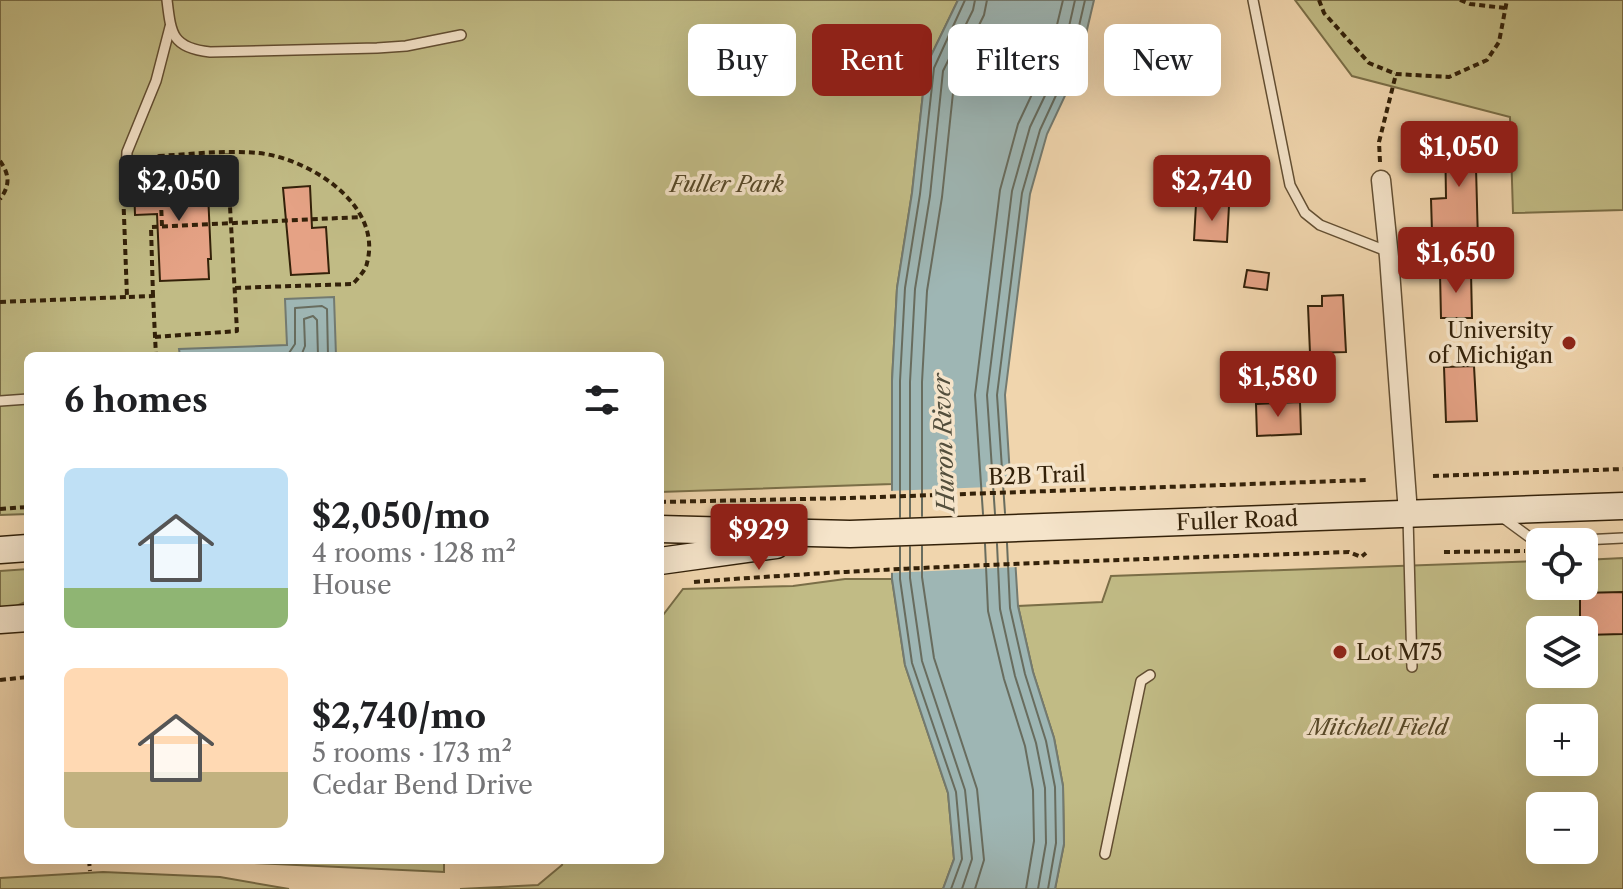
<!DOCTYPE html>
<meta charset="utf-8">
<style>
body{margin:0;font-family:"Libre Caslon Text",serif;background:#f6f6f6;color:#202124;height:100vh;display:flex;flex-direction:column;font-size:30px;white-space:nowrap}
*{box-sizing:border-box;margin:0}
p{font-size:26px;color:#757577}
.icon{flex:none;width:44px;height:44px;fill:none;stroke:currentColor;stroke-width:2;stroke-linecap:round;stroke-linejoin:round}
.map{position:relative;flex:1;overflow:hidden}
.panel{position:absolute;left:24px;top:352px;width:640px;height:512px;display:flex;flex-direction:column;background:#fff;border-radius:12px;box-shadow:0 8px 32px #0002}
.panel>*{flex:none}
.top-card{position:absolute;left:688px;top:24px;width:760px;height:72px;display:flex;gap:16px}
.controls{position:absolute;left:1526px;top:528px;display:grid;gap:16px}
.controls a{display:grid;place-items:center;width:72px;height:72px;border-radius:12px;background:#fff;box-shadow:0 8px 32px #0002;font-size:40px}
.price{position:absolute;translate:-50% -68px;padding:0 18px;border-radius:8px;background:#8f2418;color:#fff;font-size:26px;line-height:52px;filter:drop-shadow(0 2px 4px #0008)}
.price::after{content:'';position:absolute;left:50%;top:48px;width:24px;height:18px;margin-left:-12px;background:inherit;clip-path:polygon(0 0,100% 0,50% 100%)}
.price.on{background:#222;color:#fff}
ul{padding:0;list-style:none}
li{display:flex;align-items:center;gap:24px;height:200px;padding:0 40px}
li span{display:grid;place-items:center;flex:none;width:224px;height:160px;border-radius:12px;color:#555}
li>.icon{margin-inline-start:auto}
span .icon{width:96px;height:96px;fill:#fffc;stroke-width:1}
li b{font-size:34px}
h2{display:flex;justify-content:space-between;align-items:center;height:96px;padding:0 40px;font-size:34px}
.tag{padding:0 28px;border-radius:12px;background:#fff;box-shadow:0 8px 32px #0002;font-size:28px;line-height:72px}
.tag.on{background:#8f2418;color:#fff}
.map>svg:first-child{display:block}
</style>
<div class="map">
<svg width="1623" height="889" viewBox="0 0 1623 889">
<rect width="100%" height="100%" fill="#f0d5ad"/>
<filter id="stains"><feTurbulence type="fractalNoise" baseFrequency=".0025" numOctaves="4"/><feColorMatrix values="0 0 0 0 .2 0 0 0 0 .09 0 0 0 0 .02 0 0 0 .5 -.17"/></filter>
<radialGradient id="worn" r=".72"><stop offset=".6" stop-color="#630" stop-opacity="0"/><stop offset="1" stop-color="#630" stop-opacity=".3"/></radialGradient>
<g fill="#c1bb85" stroke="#7a6e47" stroke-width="2" fill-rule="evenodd">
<polygon points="0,0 958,0 926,66 912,193 897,288 892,381 892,484 660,492 660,356 28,356 28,514 0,515"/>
<polygon points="1295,0 1623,0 1623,210 1513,213 1510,117 1352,76"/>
<path d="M1623 558V889H1055L1064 844 1063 786 1054 738 1033 672 1018 606 1102 602 1111 576 1540 561V586H1584V560ZM1540 630H1584V674H1540ZM1540 718H1584V762H1540ZM1540 806H1584V850H1540Z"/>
<polygon points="28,569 28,601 16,606 0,608 0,571"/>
<polygon points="845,579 892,579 905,665 948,793 954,859 943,889 460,889 538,885 562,865 563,860 660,860 660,619 683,589 793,586"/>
<polygon points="192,860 444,860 444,872"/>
<polygon points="103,872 220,877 289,889 0,889 0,878"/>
</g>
<g fill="#9eb6b4" stroke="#737a70" stroke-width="2">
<polygon points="958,0 1094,0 1078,68 1047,134 1030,194 1005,395 1018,606 1033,672 1054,738 1063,786 1064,844 1055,889 943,889 954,859 948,793 905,665 892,579 892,381 897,288 912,193 926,66"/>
<polygon points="334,297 336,356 180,356 179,349 287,345 285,299"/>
</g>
<polygon fill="#f0d5ad" points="1015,486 1020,567 888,573 888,491"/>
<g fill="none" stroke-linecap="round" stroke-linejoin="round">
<g stroke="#686c5e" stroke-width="2">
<polyline points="212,356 289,353 295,344 295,308 322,306 327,309 328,356"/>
<polyline points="301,356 305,346 304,319 313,316 317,320 318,356"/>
<polyline points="1005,513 997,395 1022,193 1040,130 1070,65 1085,0"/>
<polyline points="983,514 975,395 1000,190 1018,124 1049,58 1063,0"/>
<polyline points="995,514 987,395 1012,191 1030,127 1061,62 1075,0"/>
<polyline points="922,516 922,382 927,291 942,197 955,74 984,15 987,0"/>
<polyline points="900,517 900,381 905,288 920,194 934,68 965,0"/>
<polyline points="910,517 910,382 915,289 930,196 943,71 973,10 975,0"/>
<polyline points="1007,543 1010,608 1025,674 1046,741 1055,787 1056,843 1048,889"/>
<polyline points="985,544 988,611 1004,679 1025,746 1033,790 1034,841 1026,889"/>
<polyline points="997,544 1000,609 1015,676 1036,743 1045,788 1046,843 1038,889"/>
<polyline points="922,546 922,577 934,658 977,789 984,860 975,889"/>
<polyline points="900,547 900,579 912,663 956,792 962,859 951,889"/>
<polyline points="910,547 910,578 922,661 965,790 972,859 962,889"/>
</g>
</g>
<g fill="#e5a285" stroke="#332109" stroke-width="2">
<polygon points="1475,131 1478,241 1455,242 1455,231 1432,232 1431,199 1446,198 1445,132"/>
<polygon points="207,171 211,259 208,259 209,279 160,281 157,214 135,215 134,184 166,182 166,173"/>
<polygon points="310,186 312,228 326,227 329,273 291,275 283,188"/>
<polygon points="1196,204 1229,206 1227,242 1194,240"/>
<polygon points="1247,270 1269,273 1267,290 1244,287"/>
<polygon points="1471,272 1472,318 1441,318 1440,273"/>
<polygon points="1343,295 1346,352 1310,353 1308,306 1322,306 1322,296"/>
<polygon points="1474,366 1477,421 1446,422 1444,367"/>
<polygon points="1300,402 1301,434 1257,436 1256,404"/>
<polygon points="1623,592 1623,634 1584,635 1584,630 1580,630 1580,593"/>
</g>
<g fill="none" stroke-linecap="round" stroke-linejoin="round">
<defs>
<g id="service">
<path d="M167 0C171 34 172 48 210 52L377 48 406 46 461 35"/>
<polyline points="1253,0 1290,185 1305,213 1320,225 1389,252"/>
<polyline points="126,175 127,152 156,81 170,27"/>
<polyline points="0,401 28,399"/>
<polyline points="1408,517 1412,667"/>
<polyline points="1502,517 1536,542 1540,542"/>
<polyline points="1543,542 1623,538"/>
<polyline points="1105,854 1141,681 1150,675"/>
</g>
<polyline id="minor" points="1381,180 1389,257 1408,513"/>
<g id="secondary">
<polyline points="660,529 850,534 1623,506"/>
<polyline points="0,550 28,548"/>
<polyline points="660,561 776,545"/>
<polyline points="0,620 28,618"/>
</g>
</defs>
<use href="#service" stroke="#624e32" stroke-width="12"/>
<use href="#minor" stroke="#624e32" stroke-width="21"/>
<use href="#secondary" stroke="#332109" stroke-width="29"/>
<g stroke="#332109" stroke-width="4" stroke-dasharray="6 4" stroke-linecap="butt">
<polyline points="1319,0 1324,13 1369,63 1396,74 1449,77 1487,60 1499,42 1507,0"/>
<polyline points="1460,0 1470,4 1505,8"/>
<path d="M0 161C10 175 10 186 0 199"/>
<polyline points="1380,162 1379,142 1396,74"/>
<polyline points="123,189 127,297 153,296 156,356"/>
<path d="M162 226 159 156C191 154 226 150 258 153 308 158 383 204 367 263 366 270 358 278 353 284L234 288"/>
<polyline points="153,296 151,227 361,217"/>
<polyline points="0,302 127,297"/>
<polyline points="155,337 237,331 227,153"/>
<polyline points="1433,476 1623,469"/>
<polyline points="660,502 849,498 1367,480"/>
<polyline points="0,509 28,507"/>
<polyline points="1444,552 1525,551"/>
<path d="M694 582C912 565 1130 560 1349 552L1361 557 1366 553"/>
<polyline points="0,680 28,677"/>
<polyline points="89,860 90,871"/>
</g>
<use href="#service" stroke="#f5e4ca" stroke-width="9"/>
<use href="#minor" stroke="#f5e4ca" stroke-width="18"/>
<use href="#secondary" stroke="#f5e4ca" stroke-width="26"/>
</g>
<g fill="#8f2418" stroke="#f5e4ca" stroke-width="3">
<circle cx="1569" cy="343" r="8"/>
<circle cx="1340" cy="652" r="8"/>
</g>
<g text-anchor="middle" stroke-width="7" stroke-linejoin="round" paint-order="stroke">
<g font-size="22" font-style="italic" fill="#564828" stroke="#f5e4ca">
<text x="727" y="192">Fuller Park</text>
<text x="1378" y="735">Mitchell Field</text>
</g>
<g font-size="22" fill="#332109" stroke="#f5e4ca" text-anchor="end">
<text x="1553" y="338">University<tspan x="1553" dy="25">of Michigan</tspan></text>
<text x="1356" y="660" text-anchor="start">Lot M75</text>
</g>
<g font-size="22" fill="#332109" stroke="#f5e4ca">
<text transform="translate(1037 475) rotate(-2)" y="8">B2B Trail</text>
<text transform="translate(1237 520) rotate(-2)" y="8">Fuller Road</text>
</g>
<g font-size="24" font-style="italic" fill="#534e3c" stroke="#f5e4ca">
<text transform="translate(944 443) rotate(-92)" y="8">Huron River</text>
</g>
</g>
<rect width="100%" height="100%" filter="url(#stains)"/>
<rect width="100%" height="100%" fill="url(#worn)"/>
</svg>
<div class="controls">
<a><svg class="icon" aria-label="locate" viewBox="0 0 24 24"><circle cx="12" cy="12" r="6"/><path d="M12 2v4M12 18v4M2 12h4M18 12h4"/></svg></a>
<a><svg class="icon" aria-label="layers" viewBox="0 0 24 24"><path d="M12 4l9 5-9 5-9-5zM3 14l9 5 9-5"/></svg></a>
<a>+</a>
<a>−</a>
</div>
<b class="price" style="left:1459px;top:189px">$1,050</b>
<b class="price on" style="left:179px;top:223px">$2,050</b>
<b class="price" style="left:1212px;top:223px">$2,740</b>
<b class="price" style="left:1456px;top:295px">$1,650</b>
<b class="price" style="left:1278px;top:419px">$1,580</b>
<b class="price" style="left:759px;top:572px">$929</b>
<div class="top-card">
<a class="tag">Buy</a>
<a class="tag on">Rent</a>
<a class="tag">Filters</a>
<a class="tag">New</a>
</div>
<section class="panel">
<h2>6 homes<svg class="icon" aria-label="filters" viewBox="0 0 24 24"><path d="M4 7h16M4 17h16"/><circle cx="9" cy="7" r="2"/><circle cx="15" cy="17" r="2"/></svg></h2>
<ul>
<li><span style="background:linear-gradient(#bfe0f5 75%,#8fb573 0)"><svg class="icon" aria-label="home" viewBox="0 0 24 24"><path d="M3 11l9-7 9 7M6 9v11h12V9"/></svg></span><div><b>$2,050/mo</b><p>4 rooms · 128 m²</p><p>House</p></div></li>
<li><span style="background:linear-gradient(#ffd9b3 65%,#c2b280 0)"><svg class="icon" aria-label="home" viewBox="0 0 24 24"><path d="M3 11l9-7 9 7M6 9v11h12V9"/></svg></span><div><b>$2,740/mo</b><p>5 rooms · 173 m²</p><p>Cedar Bend Drive</p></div></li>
</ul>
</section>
</div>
